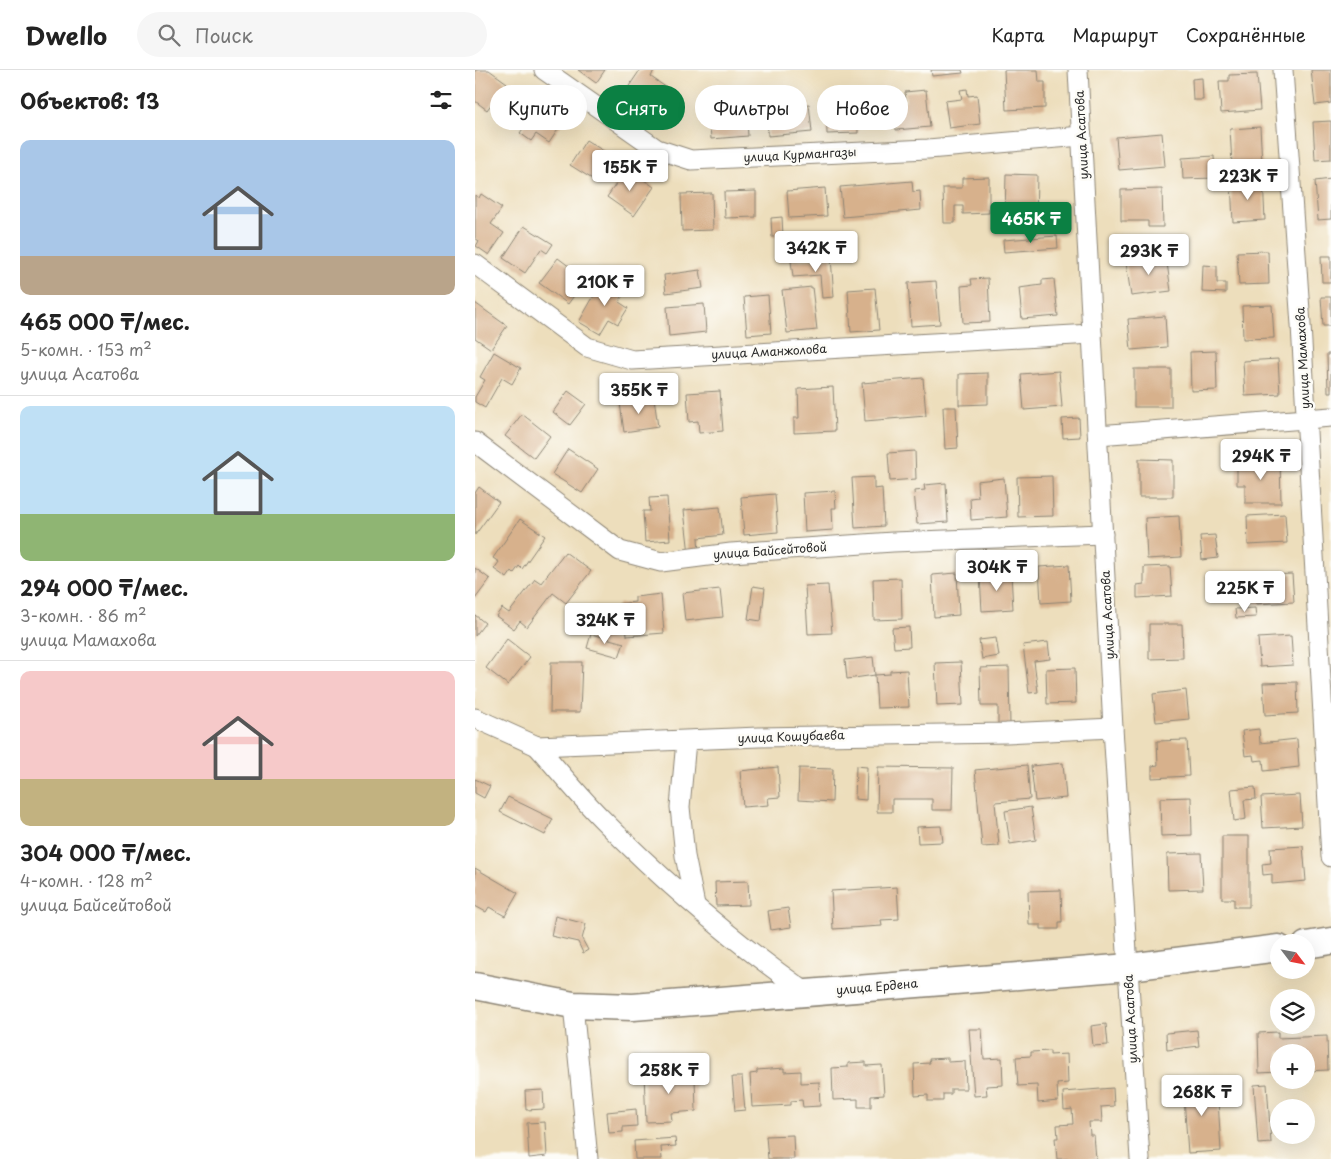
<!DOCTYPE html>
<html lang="ru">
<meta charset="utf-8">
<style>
body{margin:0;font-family:"Playpen Sans",sans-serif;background:#f6f6f6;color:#222;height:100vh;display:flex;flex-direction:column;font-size:19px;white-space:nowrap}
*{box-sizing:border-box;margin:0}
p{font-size:16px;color:#767676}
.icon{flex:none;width:28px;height:28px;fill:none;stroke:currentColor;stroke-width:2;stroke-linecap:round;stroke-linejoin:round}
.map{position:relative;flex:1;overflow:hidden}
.details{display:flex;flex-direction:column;background:#fff;width:475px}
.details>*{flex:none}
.banner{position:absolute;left:15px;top:15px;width:475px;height:45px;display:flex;gap:10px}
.needle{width:32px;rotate:122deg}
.controls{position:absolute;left:795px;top:864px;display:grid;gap:10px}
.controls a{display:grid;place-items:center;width:45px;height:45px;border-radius:50%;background:#fff;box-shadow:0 5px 20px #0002;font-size:25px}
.price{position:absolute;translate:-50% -42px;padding:0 11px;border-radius:5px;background:#fff;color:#222;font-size:16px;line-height:32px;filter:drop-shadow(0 1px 2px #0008)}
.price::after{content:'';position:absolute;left:50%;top:30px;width:15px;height:11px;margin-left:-8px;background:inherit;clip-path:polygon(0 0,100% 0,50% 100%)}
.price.selected{background:#0b8043;color:#fff}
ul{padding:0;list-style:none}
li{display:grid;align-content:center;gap:10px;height:265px;padding:0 20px}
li+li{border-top:1px solid #e0e0e0}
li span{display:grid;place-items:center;height:155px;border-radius:10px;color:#555}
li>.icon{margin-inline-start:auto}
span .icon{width:90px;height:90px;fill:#fffc;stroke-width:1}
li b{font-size:21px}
h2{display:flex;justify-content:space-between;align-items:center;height:60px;padding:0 20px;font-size:21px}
.chip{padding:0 18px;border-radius:22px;background:#fff;box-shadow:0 5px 20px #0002;font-size:18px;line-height:45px}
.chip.selected{background:#0b8043;color:#fff}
header{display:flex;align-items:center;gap:30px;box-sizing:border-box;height:70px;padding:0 25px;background:#fff;border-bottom:1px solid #e0e0e0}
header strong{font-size:24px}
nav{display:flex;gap:28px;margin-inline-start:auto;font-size:18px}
.search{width:350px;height:45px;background:#f6f6f6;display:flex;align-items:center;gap:12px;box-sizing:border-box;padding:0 18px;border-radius:28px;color:#767676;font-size:19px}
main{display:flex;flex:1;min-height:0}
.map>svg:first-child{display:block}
</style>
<header>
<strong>Dwello</strong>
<div class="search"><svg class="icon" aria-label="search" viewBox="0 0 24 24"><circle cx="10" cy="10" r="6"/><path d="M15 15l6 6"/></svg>Поиск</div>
<nav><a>Карта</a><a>Маршрут</a><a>Сохранённые</a></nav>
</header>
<main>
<section class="details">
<h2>Объектов: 13<svg class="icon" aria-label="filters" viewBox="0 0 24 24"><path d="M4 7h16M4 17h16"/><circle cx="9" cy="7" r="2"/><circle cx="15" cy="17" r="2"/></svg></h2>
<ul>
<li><span style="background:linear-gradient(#a9c7e8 75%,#b9a48a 0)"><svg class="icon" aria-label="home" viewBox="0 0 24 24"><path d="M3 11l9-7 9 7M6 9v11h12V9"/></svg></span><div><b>465 000 ₸/мес.</b><p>5-комн. · 153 m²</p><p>улица Асатова</p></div></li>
<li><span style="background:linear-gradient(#bfe0f5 70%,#8fb573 0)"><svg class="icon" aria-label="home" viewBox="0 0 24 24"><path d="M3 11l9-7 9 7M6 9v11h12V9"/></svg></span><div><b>294 000 ₸/мес.</b><p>3-комн. · 86 m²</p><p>улица Мамахова</p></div></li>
<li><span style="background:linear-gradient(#f6c9c9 70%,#c2b280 0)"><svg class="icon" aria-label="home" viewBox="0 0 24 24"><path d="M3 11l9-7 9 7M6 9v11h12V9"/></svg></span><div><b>304 000 ₸/мес.</b><p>4-комн. · 128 m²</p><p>улица Байсейтовой</p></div></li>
</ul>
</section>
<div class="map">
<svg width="856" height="1089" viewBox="0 0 856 1089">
<rect width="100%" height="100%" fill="#fdfcf7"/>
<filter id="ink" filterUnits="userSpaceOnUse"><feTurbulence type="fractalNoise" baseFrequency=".02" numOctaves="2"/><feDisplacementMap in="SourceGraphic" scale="10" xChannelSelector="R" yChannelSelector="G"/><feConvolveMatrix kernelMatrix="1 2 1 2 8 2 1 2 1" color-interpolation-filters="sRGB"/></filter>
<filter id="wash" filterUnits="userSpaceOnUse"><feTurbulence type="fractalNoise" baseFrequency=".0096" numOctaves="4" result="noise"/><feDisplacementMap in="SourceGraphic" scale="20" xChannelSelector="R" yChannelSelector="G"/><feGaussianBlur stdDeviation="1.12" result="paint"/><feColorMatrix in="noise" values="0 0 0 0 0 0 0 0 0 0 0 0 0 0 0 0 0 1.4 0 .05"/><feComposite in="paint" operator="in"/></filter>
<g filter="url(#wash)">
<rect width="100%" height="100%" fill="#eddebc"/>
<g id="blocks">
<g fill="#d7b18c">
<polygon points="0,0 14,0 32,13 12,40 0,31"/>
<polygon points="103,0 130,0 121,13"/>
<polygon points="165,0 179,0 176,7 195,20 177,48 146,28"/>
<polygon points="456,0 487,0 488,3 457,6"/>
<polygon points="529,0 563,0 564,12 570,12 570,38 531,40"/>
<polygon points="836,0 856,0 856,33 840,35"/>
<polygon points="782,4 785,40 746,43 744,11 754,11 754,5"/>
<polygon points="727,8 728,30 718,30 717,9"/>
<polygon points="492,19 493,26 502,25 505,54 474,58 470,31 487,29 485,20"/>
<polygon points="451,20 455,57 421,60 418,32 431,31 430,22"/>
<polygon points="249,24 250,36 271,34 273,66 236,69 233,25"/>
<polygon points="382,25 383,63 352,64 351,26"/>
<polygon points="325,28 325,35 334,34 337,62 293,66 292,43 298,43 297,36 318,34 318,29"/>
<polygon points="64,35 88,52 74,73 61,64 56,71 45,63"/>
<polygon points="856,51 856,89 840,90 838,52"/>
<polygon points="785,57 787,93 757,94 755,59"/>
<polygon points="687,63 690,96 644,100 641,67"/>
<polygon points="111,70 135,85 119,110 95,95"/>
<polygon points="739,86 740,108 708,109 707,88"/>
<polygon points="152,98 179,117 159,146 132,127"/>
<polygon points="531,104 562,105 561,156 536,156 536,146 530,146"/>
<polygon points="514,107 514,143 488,144 488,136 480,136 480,153 469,153 468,118 487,118 487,108"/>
<polygon points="856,109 856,149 843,150 840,111"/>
<polygon points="788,110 790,150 758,152 756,112"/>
<polygon points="437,111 438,122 445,121 446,140 368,147 365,117"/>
<polygon points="350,118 352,146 314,148 312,121"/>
<polygon points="687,119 688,157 673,157 673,151 646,151 646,120"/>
<polygon points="281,121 281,147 250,148 249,122"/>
<polygon points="237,123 238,160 207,161 206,124"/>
<polygon points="6,124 27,138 16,154 29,163 14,185 1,176 4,171 0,168 0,125 4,128"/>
<polygon points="307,147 308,166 297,167 296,148"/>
<polygon points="49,156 78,174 72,183 66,179 50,203 28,188"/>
<polygon points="582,166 583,178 529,182 528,170"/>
<polygon points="793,181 794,214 764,215 762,182"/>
<polygon points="691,186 696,221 656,226 651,192"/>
<polygon points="846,186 856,186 856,212 847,212"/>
<polygon points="83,188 111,209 93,234 64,213"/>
<polygon points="356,188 359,227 347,228 345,205 318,207 316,191"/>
<polygon points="728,195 742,196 742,213 751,213 751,223 727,222"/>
<polygon points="225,200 228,218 191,223 189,205"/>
<polygon points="129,208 151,220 144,232 153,238 143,254 134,249 125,264 104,252"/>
<polygon points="513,208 515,252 488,253 486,216 497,215 496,209"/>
<polygon points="579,209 583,246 547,249 544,218 567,215 567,210"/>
<polygon points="461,211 465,254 436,256 433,213"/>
<polygon points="337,217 342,260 312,263 307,220"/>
<polygon points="400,218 404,260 376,262 373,220"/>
<polygon points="293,225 296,263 272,265 269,227"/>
<polygon points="846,227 856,227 856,256 848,256"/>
<polygon points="0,233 32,256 16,279 0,268"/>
<polygon points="229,234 231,262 194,266 192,237"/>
<polygon points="797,235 799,268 768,269 767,236"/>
<polygon points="690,246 692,277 656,280 653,249"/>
<polygon points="741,281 742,320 716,321 715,282"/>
<polygon points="19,282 46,298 37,314 27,308 10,338 0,332 0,327 10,310 5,307"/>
<polygon points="852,284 856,284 856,322 853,322"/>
<polygon points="803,289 805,324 770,326 768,291"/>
<rect x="659" y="299" width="37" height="38"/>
<polygon points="584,301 587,337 549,340 546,304"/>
<polygon points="513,303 513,334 484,335 484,304"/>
<polygon points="448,308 451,346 390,351 387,313"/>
<polygon points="358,317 360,361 319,363 319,348 324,348 323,319"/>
<polygon points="93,321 111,334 95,355 78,342"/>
<polygon points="245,321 248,361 224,363 223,351 214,352 212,323"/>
<polygon points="179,328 183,357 149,362 145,333"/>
<polygon points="468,337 481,337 483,378 470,379"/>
<polygon points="47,344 75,366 59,388 30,366"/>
<polygon points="604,348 605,367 588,368 587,349"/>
<polygon points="93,379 123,399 107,423 77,404"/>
<polygon points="440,381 441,409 415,411 413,383"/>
<polygon points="664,389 698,390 698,427 664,427"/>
<polygon points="805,389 806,433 770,433 770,415 762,415 762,396 768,395 767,390"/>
<polygon points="577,406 578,446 543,447 542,407"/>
<polygon points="399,407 399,419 407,418 409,456 380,458 377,408"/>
<polygon points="529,408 532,447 496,450 495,428 503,427 502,411"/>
<polygon points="471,413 473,452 442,454 439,421 450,420 449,415"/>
<polygon points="4,417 24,432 0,465 0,423"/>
<polygon points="360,421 361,438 357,438 358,460 330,462 328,423"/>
<polygon points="300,424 303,462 269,465 266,427"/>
<polygon points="192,427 195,470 170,472 168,441 175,441 174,428"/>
<polygon points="245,437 248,465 223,468 224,483 214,484 209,440"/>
<polygon points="810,444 812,473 773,475 772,446"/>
<polygon points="704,446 706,487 672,489 670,448"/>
<polygon points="45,449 70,466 47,499 44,496 39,503 37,501 32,508 19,499 24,492 18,488"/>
<polygon points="740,465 743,488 727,490 725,466"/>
<polygon points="90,482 116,501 91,533 78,523 52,557 45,551 39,559 21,546 27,538 34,543 60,509 66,513"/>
<polygon points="594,495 596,531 566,533 564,497"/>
<polygon points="695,496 697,526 662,528 662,515 669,514 669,497"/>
<polygon points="0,498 15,509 0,529"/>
<polygon points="482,503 484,545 459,547 457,505"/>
<polygon points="536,504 538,539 507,541 505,506"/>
<polygon points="817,504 819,532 781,534 779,506"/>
<polygon points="426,508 427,549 399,550 398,509"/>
<polygon points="353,515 357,563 333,564 330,516"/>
<polygon points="278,516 290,518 286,551 273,549"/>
<polygon points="245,519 248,547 210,551 207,523"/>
<polygon points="186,524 189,563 152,566 151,554 145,554 143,534 160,532 160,527"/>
<polygon points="780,538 781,547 761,548 760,539"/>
<polygon points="0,545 10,553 0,566"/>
<polygon points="674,554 707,554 708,588 674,589"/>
<polygon points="434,557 435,577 419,578 417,558"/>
<polygon points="116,564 149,573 144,587 112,578"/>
<polygon points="816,566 818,595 785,597 783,568"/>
<polygon points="521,568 524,586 507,589 504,570"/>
<polygon points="32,569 55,587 33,615 11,598"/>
<polygon points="573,572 575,589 559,591 563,622 554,623 548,575"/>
<polygon points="398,587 400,605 372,609 370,590"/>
<polygon points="76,592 107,592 105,642 75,642"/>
<polygon points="486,592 488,635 462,636 460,593"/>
<polygon points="534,597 535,656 523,657 523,636 506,636 505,598"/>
<polygon points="600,598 601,633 572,634 571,599"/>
<polygon points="432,600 434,637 402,638 400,605 415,604 415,601"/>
<polygon points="822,612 823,643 790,645 788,613"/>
<polygon points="711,620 714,649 681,652 678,624"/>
<polygon points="784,659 785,673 822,669 824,697 789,701 788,690 779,691 778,685 770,686 767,661"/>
<polygon points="712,670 714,706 677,708 677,696 683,695 682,671"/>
<polygon points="588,693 591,728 560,731 556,696"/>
<polygon points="552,695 555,729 520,732 524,776 507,777 500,700"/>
<polygon points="381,696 392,697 391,730 380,729"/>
<polygon points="303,697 305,727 293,728 294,735 268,737 265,701"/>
<polygon points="403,697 478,698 477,740 457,740 457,729 417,729 417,742 402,742"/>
<polygon points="324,698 358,699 357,732 323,730"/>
<polygon points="0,709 15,716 9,728 0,723"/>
<polygon points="780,717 781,729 769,730 771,749 759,751 756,719"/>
<polygon points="825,725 827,756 788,758 786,727"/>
<polygon points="33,727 78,749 70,765 25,742"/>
<polygon points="716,727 717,765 686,766 685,728"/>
<polygon points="556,737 561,770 535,774 530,741"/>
<polygon points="466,756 468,772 443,773 442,757"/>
<polygon points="747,766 774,766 774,837 759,837 759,829 747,829"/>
<polygon points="828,776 831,811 797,814 797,804 788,805 787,794 796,793 795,778"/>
<polygon points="726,783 728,819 693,820 692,784"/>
<polygon points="0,798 43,823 30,846 14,837 11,842 0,836"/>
<polygon points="273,811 274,835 241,836 240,812"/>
<polygon points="422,817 424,849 406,850 407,856 358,859 356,821"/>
<polygon points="586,820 587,852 584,852 584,859 566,859 566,855 554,855 553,821"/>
<polygon points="313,838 316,857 296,860 293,841"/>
<polygon points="80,846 111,854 107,869 113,880 108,883 103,872 76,866"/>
<polygon points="631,954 633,975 618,976 616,956"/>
<polygon points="494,959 507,959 509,989 527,988 528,1015 511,1016 512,1025 499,1026"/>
<polygon points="722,960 724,976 692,980 691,963"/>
<polygon points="803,962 803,968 852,966 853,1000 831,1001 831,982 804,982 804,1002 784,1003 783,963"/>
<polygon points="575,981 575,985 592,984 593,1013 582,1014 583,1031 563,1033 562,1015 543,1016 541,987 556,986 556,982"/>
<polygon points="473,988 473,992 490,991 491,1019 476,1019 476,1024 468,1024 468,1031 453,1031 453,1025 440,1026 439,994 455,993 454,989"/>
<polygon points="391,992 391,996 407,995 409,1025 396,1026 396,1037 383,1037 383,1029 358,1030 357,998 373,997 373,993"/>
<polygon points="309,998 309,1002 326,1001 326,1013 344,1012 345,1036 328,1037 327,1030 316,1031 316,1035 277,1037 275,1004 282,1003 282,1000"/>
<polygon points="214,1002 214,1008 220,1008 221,1041 196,1043 197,1051 171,1052 169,1004"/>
<polygon points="257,1007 267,1007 270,1040 260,1041"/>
<polygon points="742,1012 746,1081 713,1083 708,1014"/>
<polygon points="792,1014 796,1073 783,1074 779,1015"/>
<polygon points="638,1018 639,1036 626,1037 627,1052 614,1052 615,1065 619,1065 621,1089 582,1089 580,1068 583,1068 582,1055 598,1054 597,1039 589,1040 588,1022"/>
<polygon points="68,1020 69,1039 51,1040 50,1021"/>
<polygon points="161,1039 162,1056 148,1057 148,1062 134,1063 132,1042"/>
<polygon points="70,1052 72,1086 54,1088 52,1053"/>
<polygon points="318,1065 319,1089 293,1089 291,1066"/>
<polygon points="200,1068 201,1076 186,1077 187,1089 160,1089 159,1071"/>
</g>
</g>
</g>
<g filter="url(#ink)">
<use href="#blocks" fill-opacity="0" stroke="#8c8474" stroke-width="1"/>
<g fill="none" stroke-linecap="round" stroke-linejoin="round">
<defs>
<g id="street">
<polyline points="69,0 182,79 216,90 453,79 607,66"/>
<polyline points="603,0 638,658 665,1089"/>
<polyline points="808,0 826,255 856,787"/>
<polyline points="0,194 112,277 157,290 617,264"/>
<polyline points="623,365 856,347"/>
<polyline points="0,372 145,481 186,492 256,483 418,472 628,464"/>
<polyline points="0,648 62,676 284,667 531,663 638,658"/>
<polyline points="211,671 205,737 210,786 220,835"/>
<path d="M62 676C84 701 105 727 128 750 191 814 259 872 332 923"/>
<polyline points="98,935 113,1089"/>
</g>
<g id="secondary">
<polyline points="831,875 856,871"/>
<polyline points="0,916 98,935 158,937 654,897 804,878"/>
</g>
</defs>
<use href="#street" stroke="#8c8474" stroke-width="21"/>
<use href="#secondary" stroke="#8c8474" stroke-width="29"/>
<use href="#street" stroke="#fff" stroke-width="19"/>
<use href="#secondary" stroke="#fff" stroke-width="26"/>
</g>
</g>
<g text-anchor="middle" stroke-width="5" stroke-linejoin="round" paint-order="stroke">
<g font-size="12" fill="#2b2b2b" stroke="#fdfcf7">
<text transform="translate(607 65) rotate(-93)" y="4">улица Асатова</text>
<text transform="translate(325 85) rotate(-3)" y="4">улица Курмангазы</text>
<text transform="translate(294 282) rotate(-3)" y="4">улица Аманжолова</text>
<text transform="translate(828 288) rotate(-93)" y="4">улица Мамахова</text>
<text transform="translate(295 481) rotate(-4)" y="4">улица Байсейтовой</text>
<text transform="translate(633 545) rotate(-93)" y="4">улица Асатова</text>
<text transform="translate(316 667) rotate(-2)" y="4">улица Кошубаева</text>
<text transform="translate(402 917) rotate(-5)" y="4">улица Ердена</text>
<text transform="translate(656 949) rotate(-93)" y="4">улица Асатова</text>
</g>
</g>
</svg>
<div class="controls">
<a><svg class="needle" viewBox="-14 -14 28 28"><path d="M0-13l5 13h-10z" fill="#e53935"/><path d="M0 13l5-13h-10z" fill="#767676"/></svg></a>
<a><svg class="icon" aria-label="layers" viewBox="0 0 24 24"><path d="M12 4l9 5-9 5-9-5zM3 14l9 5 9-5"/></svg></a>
<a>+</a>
<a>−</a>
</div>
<b class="price" style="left:155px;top:122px">155K ₸</b>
<b class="price" style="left:773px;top:131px">223K ₸</b>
<b class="price selected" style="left:556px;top:174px">465K ₸</b>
<b class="price" style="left:341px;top:203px">342K ₸</b>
<b class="price" style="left:674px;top:206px">293K ₸</b>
<b class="price" style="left:130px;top:237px">210K ₸</b>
<b class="price" style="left:164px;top:345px">355K ₸</b>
<b class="price" style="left:786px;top:411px">294K ₸</b>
<b class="price" style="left:522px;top:522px">304K ₸</b>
<b class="price" style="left:770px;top:543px">225K ₸</b>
<b class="price" style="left:130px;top:575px">324K ₸</b>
<b class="price" style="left:194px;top:1025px">258K ₸</b>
<b class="price" style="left:727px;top:1047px">268K ₸</b>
<div class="banner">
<a class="chip">Купить</a>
<a class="chip selected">Снять</a>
<a class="chip">Фильтры</a>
<a class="chip">Новое</a>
</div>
</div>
</main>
